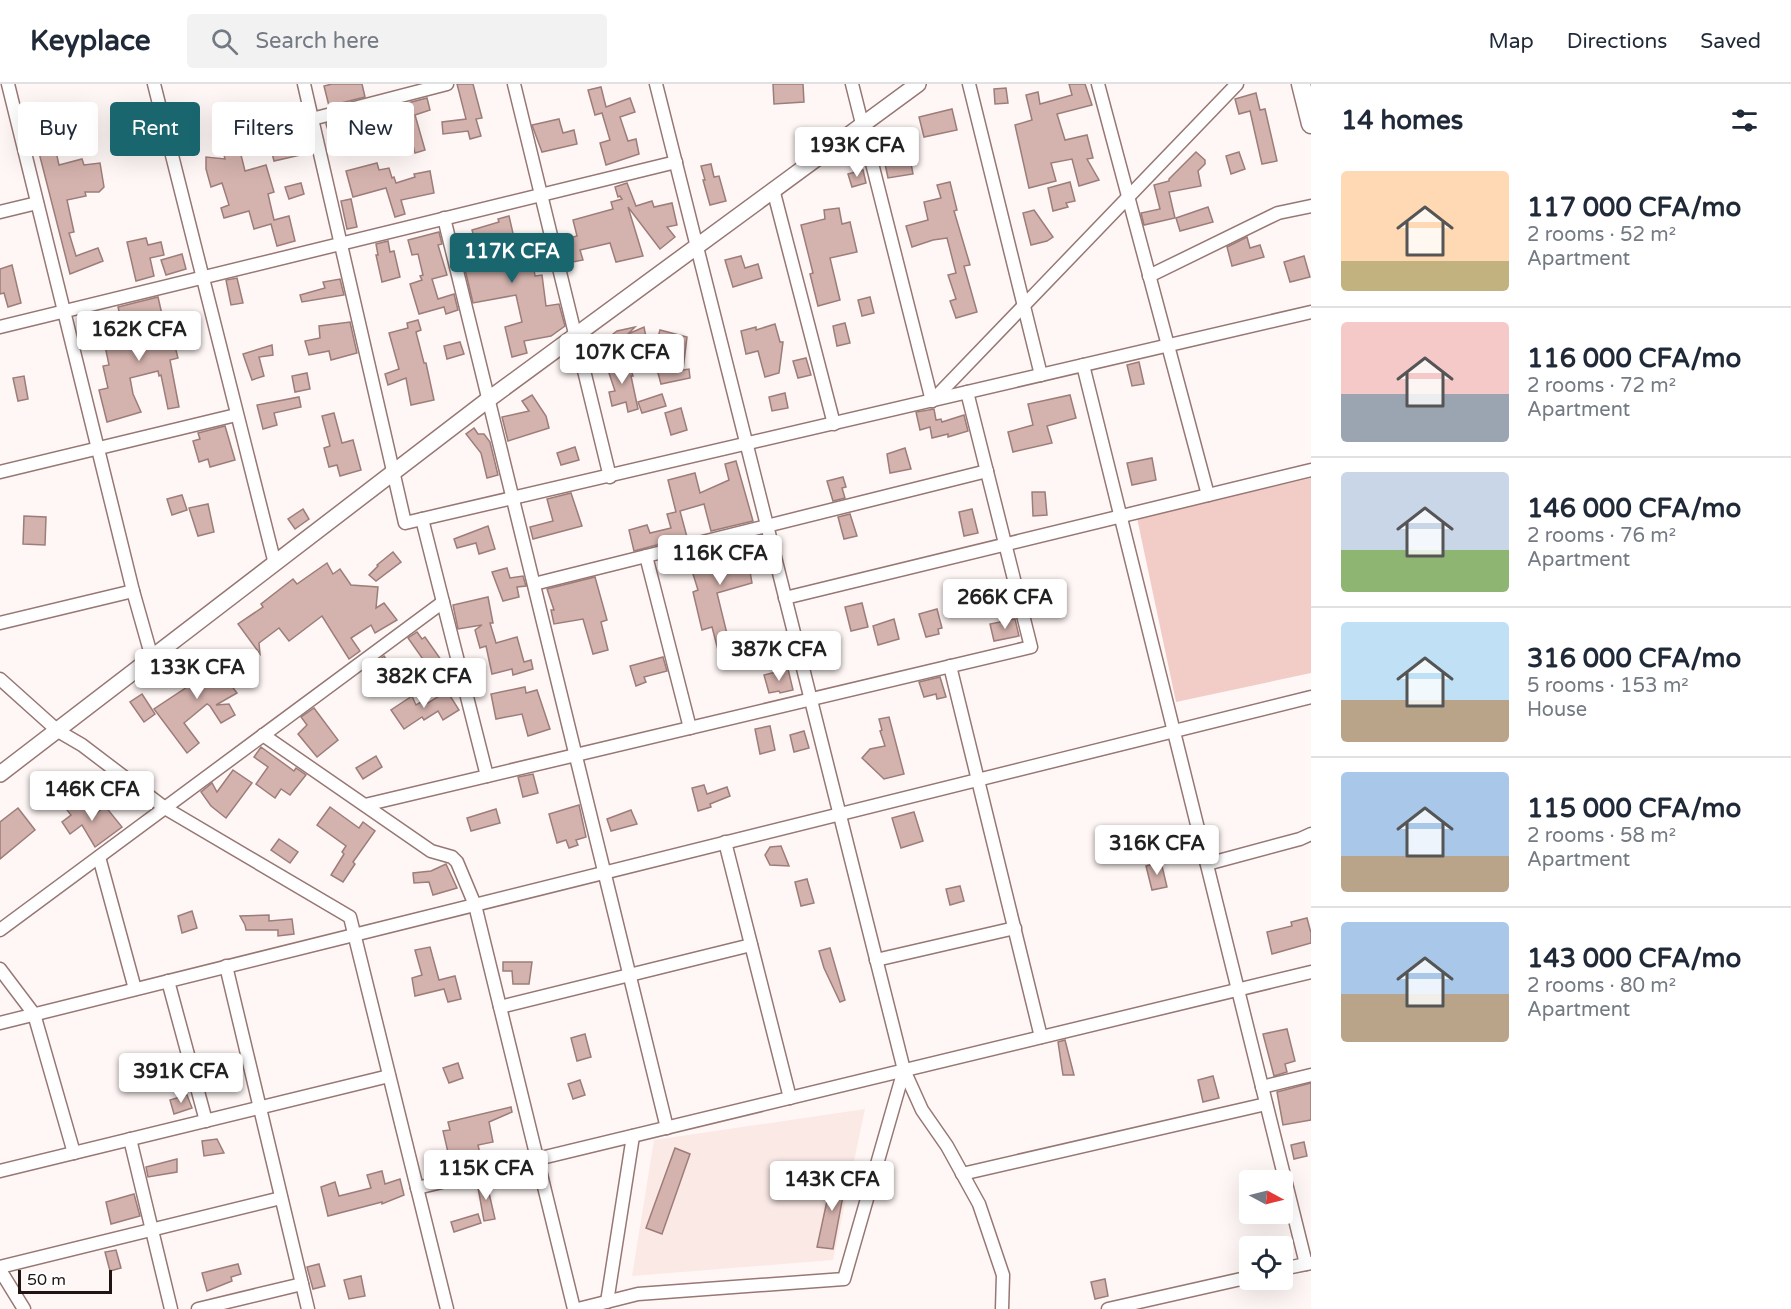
<!DOCTYPE html>
<meta charset="utf-8">
<style>
body{margin:0;font-family:"Varela Round",sans-serif;background:#f2f2f3;color:#1f2937;height:100vh;display:flex;flex-direction:column;font-size:22px;white-space:nowrap}
*{box-sizing:border-box;margin:0}
p{font-size:20px;color:#747a83}
.icon{flex:none;width:33px;height:33px;fill:none;stroke:currentColor;stroke-width:2;stroke-linecap:round;stroke-linejoin:round}
.map{position:relative;flex:1;overflow:hidden}
.drawer{display:flex;flex-direction:column;background:#fff;width:480px}
.drawer>*{flex:none}
.hud{position:absolute;left:18px;top:18px;width:570px;height:54px;display:flex;gap:12px}
.needle{width:39px;rotate:97deg}
.controls{position:absolute;left:1239px;top:1086px;display:grid;gap:12px}
.controls a{display:grid;place-items:center;width:54px;height:54px;border-radius:6px;background:#fff;box-shadow:0 6px 24px #0002;font-size:30px}
.scale{position:absolute;left:18px;bottom:15px;width:94px;box-sizing:border-box;padding-left:6px;border:3px solid #211514;border-top:0;font-size:16px;line-height:21px;white-space:nowrap;color:#211514;-webkit-text-stroke:4px #fff;paint-order:stroke}
.price{position:absolute;translate:-50% -51px;padding:0 14px;border-radius:6px;background:#fff;color:#222;font-size:20px;line-height:39px;filter:drop-shadow(0 2px 3px #0008)}
.price::after{content:'';position:absolute;left:50%;top:36px;width:18px;height:14px;margin-left:-9px;background:inherit;clip-path:polygon(0 0,100% 0,50% 100%)}
.price.selected{background:#1a666f;color:#fff}
ul{padding:0;list-style:none}
li{display:flex;align-items:center;gap:18px;height:150px;padding:0 30px}
li+li{border-top:2px solid #e0e1e3}
li span{display:grid;place-items:center;flex:none;width:168px;height:120px;border-radius:6px;color:#555}
li>.icon{margin-inline-start:auto}
span .icon{width:72px;height:72px;fill:#fffc;stroke-width:1}
li b{font-size:26px}
h2{display:flex;justify-content:space-between;align-items:center;height:72px;padding:0 30px;font-size:26px}
.tag{padding:0 21px;border-radius:6px;background:#fff;box-shadow:0 6px 24px #0002;font-size:21px;line-height:54px}
.tag.selected{background:#1a666f;color:#fff}
header{display:flex;align-items:center;gap:36px;box-sizing:border-box;height:84px;padding:0 30px;background:#fff;border-bottom:2px solid #e0e1e3}
header strong{font-size:28px}
nav{display:flex;gap:33px;margin-inline-start:auto;font-size:21px}
.search{width:420px;height:54px;background:#f2f2f3;display:flex;align-items:center;gap:15px;box-sizing:border-box;padding:0 21px;border-radius:6px;color:#747a83;font-size:22px}
main{display:flex;flex:1;min-height:0}
.map>svg:first-child{display:block}
</style>
<header>
<strong>Keyplace</strong>
<div class="search"><svg class="icon" aria-label="search" viewBox="0 0 24 24"><circle cx="10" cy="10" r="6"/><path d="M15 15l6 6"/></svg>Search here</div>
<nav><a>Map</a><a>Directions</a><a>Saved</a></nav>
</header>
<main>
<div class="map">
<svg width="1311" height="1225" viewBox="0 0 1311 1225">
<rect width="100%" height="100%" fill="#fff7f6"/>
<polygon fill="#fbe9e6" points="865,1025 833,1176 632,1192 654,1056"/>
<polygon fill="#f2cdc7" points="1311,394 1311,589 1176,618 1137,434"/>
<g fill="#d4b2ad" stroke="#9d7d79" stroke-width="1.5">
<polygon points="332,0 362,0 365,13 329,22 324,2"/>
<polygon points="457,0 473,0 482,34 476,35 481,52 470,55 468,47 443,50 442,38 466,35"/>
<polygon points="773,0 803,0 804,18 774,20"/>
<polygon points="1069,0 1085,0 1092,21 1057,30 1065,56 1087,51 1093,74 1087,75 1099,96 1079,102 1072,75 1051,79 1056,97 1029,104 1015,41 1032,36 1026,11 1038,8 1040,20 1072,11"/>
<polygon points="601,3 606,23 630,14 635,28 620,33 628,57 636,55 639,70 606,81 600,59 610,56 602,29 595,31 588,6"/>
<polygon points="1006,4 1008,19 995,20 994,5"/>
<polygon points="1256,9 1260,26 1265,25 1277,77 1262,80 1250,27 1239,30 1235,15"/>
<polygon points="427,14 430,26 415,31 425,66 415,69 409,46 402,48 397,31 360,41 360,44 352,46 356,63 335,68 326,40"/>
<polygon points="952,25 957,46 924,53 919,33"/>
<polygon points="300,29 303,42 299,43 305,70 274,77 271,65 278,63 271,36"/>
<polygon points="559,35 563,49 574,46 577,60 542,68 532,41"/>
<polygon points="52,50 59,81 82,75 84,81 100,79 104,103 99,108 85,108 86,112 67,116 74,148 69,149 76,172 98,164 103,177 70,190 35,53"/>
<polygon points="136,51 138,61 115,67 113,57"/>
<polygon points="240,67 245,87 266,81 274,108 268,110 274,136 289,132 295,157 277,162 271,140 254,145 249,127 224,134 221,124 229,121 222,99 211,103 206,85 206,73 225,75 224,71"/>
<polygon points="1196,68 1205,76 1205,80 1198,87 1201,102 1169,108 1175,134 1144,141 1141,129 1160,125 1154,101 1169,97 1169,95"/>
<polygon points="1239,68 1245,85 1231,90 1226,72"/>
<polygon points="910,74 913,90 888,94 885,80"/>
<polygon points="377,79 379,86 389,84 392,94 394,93 396,99 415,93 414,90 430,87 434,109 401,116 405,130 395,133 386,104 353,113 346,87"/>
<polygon points="711,80 714,93 719,92 726,117 710,121 703,96 705,96 701,82"/>
<polygon points="863,86 866,99 852,103 848,90"/>
<polygon points="950,98 957,126 954,127 970,181 964,182 977,228 956,234 950,217 956,215 948,191 956,189 947,154 933,156 912,163 906,142 928,136 924,118 941,114 937,101"/>
<polygon points="1070,98 1075,117 1066,119 1068,123 1053,127 1048,104"/>
<polygon points="301,99 304,110 289,115 285,103"/>
<polygon points="627,99 636,122 652,117 654,123 672,119 677,141 667,143 675,153 660,165 628,123 643,172 616,178 610,159 580,166 583,176 568,179 562,156 577,152 573,136 613,125 611,118 622,115 620,112 618,113 615,103"/>
<polygon points="351,115 357,143 347,145 341,117"/>
<polygon points="1208,123 1213,138 1180,147 1176,134"/>
<polygon points="839,124 842,140 850,138 857,168 830,174 840,216 818,222 810,190 813,189 801,141 825,135 824,126"/>
<polygon points="1034,126 1053,153 1047,157 1031,161 1023,129"/>
<polygon points="509,132 515,158 523,157 525,165 531,164 535,192 542,191 546,222 559,220 565,242 551,252 524,257 527,269 512,273 505,243 522,238 516,211 473,219 464,181 481,177 472,146 499,138 498,135"/>
<polygon points="439,148 442,160 438,161 447,191 432,195 438,215 454,210 458,226 446,230 444,223 419,230 410,200 422,196 420,192 423,191 418,170 412,171 408,156"/>
<polygon points="1247,153 1250,164 1260,161 1264,173 1232,182 1227,163"/>
<polygon points="146,154 148,161 161,158 164,171 150,174 154,192 136,197 127,158"/>
<polygon points="388,157 390,168 394,167 400,193 382,198 376,171 378,171 376,160"/>
<polygon points="182,170 186,185 166,191 161,176"/>
<polygon points="741,172 745,184 758,180 762,194 733,203 725,176"/>
<polygon points="1304,172 1310,193 1290,198 1284,178"/>
<polygon points="12,181 21,219 8,223 4,209 0,210 0,185"/>
<polygon points="237,194 243,219 231,221 226,196"/>
<polygon points="340,195 344,211 302,218 300,211 325,204 323,198"/>
<polygon points="158,213 166,248 171,247 178,274 170,276 179,323 168,325 161,291 159,292 158,287 130,294 133,310 141,328 107,338 99,306 108,304 103,282 109,281 105,262 152,252 148,233 122,240 118,223"/>
<polygon points="870,213 874,229 862,232 858,216"/>
<polygon points="418,236 421,246 416,248 424,279 426,279 434,316 411,321 406,294 388,301 385,290 399,285 389,249 408,244 407,239"/>
<polygon points="350,238 357,269 331,276 329,267 309,271 305,257 320,254 319,242"/>
<polygon points="845,239 850,259 837,262 833,242"/>
<polygon points="775,240 780,258 783,258 779,289 765,293 758,267 746,270 741,247 756,243 756,246"/>
<polygon points="635,243 628,250 644,243 651,279 660,246 687,253 683,286 689,285 690,294 661,300 655,278 634,284 628,250 603,273 600,262 608,254 617,247"/>
<polygon points="460,258 464,270 447,275 444,262"/>
<polygon points="272,261 273,271 259,273 264,292 252,296 243,270"/>
<polygon points="806,274 811,291 798,294 793,277"/>
<polygon points="628,277 633,292 631,292 638,325 628,328 626,318 612,322 609,308 615,307 606,280"/>
<polygon points="1139,278 1144,300 1132,302 1127,281"/>
<polygon points="307,289 310,305 295,308 292,292"/>
<polygon points="24,292 28,315 18,317 13,294"/>
<polygon points="785,309 788,324 772,327 769,313"/>
<polygon points="662,310 666,322 642,329 638,318"/>
<polygon points="532,311 546,332 549,344 508,357 502,333 529,327 522,317"/>
<polygon points="1070,311 1076,334 1047,342 1052,359 1013,368 1008,348 1033,341 1028,320"/>
<polygon points="299,313 301,323 274,329 277,341 263,345 257,321"/>
<polygon points="681,324 687,346 671,351 665,329"/>
<polygon points="934,325 936,336 941,335 942,338 964,331 968,347 948,353 948,350 932,354 930,343 920,346 916,328"/>
<polygon points="334,329 342,359 353,356 361,386 340,392 337,381 329,383 324,364 330,362 322,332"/>
<polygon points="225,342 235,376 210,383 208,375 199,378 193,357 200,355 198,349"/>
<polygon points="474,344 478,350 484,350 490,358 498,391 487,394 481,369 466,350"/>
<polygon points="575,363 579,376 561,381 557,369"/>
<polygon points="905,364 911,385 890,389 887,370"/>
<polygon points="1152,374 1156,396 1132,401 1127,379"/>
<polygon points="736,377 753,437 711,447 704,420 680,427 687,453 634,467 629,446 647,441 650,449 671,444 667,430 676,428 668,396 695,389 700,409 729,396 725,380"/>
<polygon points="843,393 846,403 842,404 845,414 833,417 827,397"/>
<polygon points="1032,408 1045,408 1047,431 1033,432"/>
<polygon points="571,409 582,442 533,455 530,443 553,437 547,415"/>
<polygon points="182,411 187,426 172,431 167,415"/>
<polygon points="208,420 214,448 198,452 189,424"/>
<polygon points="303,425 309,435 295,445 288,435"/>
<polygon points="972,425 978,449 964,452 959,428"/>
<polygon points="850,430 857,452 844,455 838,433"/>
<polygon points="24,432 46,433 45,461 23,460"/>
<polygon points="488,442 495,465 479,470 476,459 457,464 454,455"/>
<polygon points="755,453 758,460 746,465 752,499 717,509 728,554 730,553 735,571 720,574 712,543 702,546 693,508 698,506 688,474"/>
<polygon points="393,468 401,478 376,497 369,491 378,482 377,481"/>
<polygon points="327,479 333,490 340,485 351,501 378,503 376,524 384,519 397,536 375,549 371,541 351,554 360,567 349,575 322,532 289,557 279,544 259,559 260,570 238,540 263,523 261,520 293,495 297,500"/>
<polygon points="507,484 510,494 523,492 526,502 517,503 519,513 503,517 492,488"/>
<polygon points="595,493 607,536 601,538 608,566 593,570 583,535 554,540 551,526 554,526 547,505"/>
<polygon points="488,513 493,539 490,539 496,559 517,553 524,578 531,576 533,585 513,591 512,585 492,590 486,562 480,564 475,546 482,541 458,545 453,521"/>
<polygon points="862,519 868,543 851,547 845,523"/>
<polygon points="937,525 942,544 938,545 939,550 926,553 919,530"/>
<polygon points="894,535 899,555 878,561 873,542"/>
<polygon points="1015,535 1019,552 994,557 990,540"/>
<polygon points="417,548 422,555 425,553 444,580 432,588 408,554"/>
<polygon points="775,549 779,563 765,567 762,552"/>
<polygon points="204,566 237,609 216,621 229,620 235,631 221,639 210,622 207,620 184,639 199,659 187,669 154,625 187,603 182,595 200,582 194,573"/>
<polygon points="384,572 395,588 386,594 375,579"/>
<polygon points="663,573 667,587 644,593 646,598 636,602 630,582"/>
<polygon points="788,585 793,606 780,609 779,607 769,609 764,591"/>
<polygon points="940,593 946,613 937,615 936,610 924,613 919,598"/>
<polygon points="525,603 526,609 537,606 550,645 528,652 522,630 496,635 491,610"/>
<polygon points="447,607 459,626 443,636 438,627 424,636 422,633 404,645 391,626 412,612 416,621 426,615 428,619"/>
<polygon points="142,610 155,630 144,638 130,618"/>
<polygon points="314,624 338,656 317,673 298,650 307,641 301,633"/>
<polygon points="889,633 904,690 884,695 862,674 870,665 885,662 880,647 882,646 879,635"/>
<polygon points="770,642 775,666 760,670 755,645"/>
<polygon points="804,647 809,664 794,668 790,651"/>
<polygon points="261,663 294,687 296,684 306,691 290,711 281,705 275,714 256,700 268,683 254,673"/>
<polygon points="376,672 382,683 363,695 356,684"/>
<polygon points="233,686 252,699 226,734 211,722 201,708 212,699 217,708"/>
<polygon points="533,690 538,709 523,713 518,693"/>
<polygon points="704,701 707,710 727,703 730,712 710,720 711,723 698,727 692,704"/>
<polygon points="84,713 97,729 105,722 122,743 95,763 82,741 70,750 62,738 71,731 67,726"/>
<polygon points="579,721 586,753 576,756 578,761 569,764 566,756 557,759 549,730"/>
<polygon points="330,723 359,744 363,738 375,747 353,778 355,780 343,798 331,791 344,770 342,768 346,762 317,741"/>
<polygon points="18,724 35,746 0,775 0,738"/>
<polygon points="496,725 500,739 471,747 467,734"/>
<polygon points="631,726 637,740 611,747 607,735"/>
<polygon points="914,728 923,757 901,764 892,734"/>
<polygon points="279,755 298,768 290,779 271,766"/>
<polygon points="781,762 789,782 770,781 765,771 770,763"/>
<polygon points="1161,778 1167,803 1152,806 1146,782"/>
<polygon points="446,780 457,804 433,811 429,798 414,799 413,789 431,787"/>
<polygon points="807,795 814,819 801,822 795,798"/>
<polygon points="960,802 964,817 950,821 946,805"/>
<polygon points="192,827 197,844 182,849 178,832"/>
<polygon points="269,831 269,837 292,835 294,850 278,852 278,846 246,846 245,841 240,832"/>
<polygon points="1307,834 1311,849 1311,859 1272,870 1267,848 1292,842 1291,838"/>
<polygon points="430,863 439,896 455,892 461,915 448,918 444,905 415,912 412,894 422,891 415,866"/>
<polygon points="830,864 845,916 840,918 824,884 819,867"/>
<polygon points="503,878 532,878 529,900 513,900 512,887 503,887"/>
<polygon points="1287,945 1295,977 1285,980 1287,988 1274,992 1263,950"/>
<polygon points="585,950 591,973 577,977 571,954"/>
<polygon points="1065,956 1074,991 1063,991 1058,958"/>
<polygon points="458,979 463,994 449,999 443,984"/>
<polygon points="1213,992 1219,1014 1203,1018 1198,996"/>
<polygon points="580,996 585,1011 573,1015 568,1000"/>
<polygon points="1311,999 1311,1036 1283,1041 1277,1008"/>
<polygon points="187,1011 192,1024 174,1030 170,1016"/>
<polygon points="511,1023 512,1028 489,1038 493,1058 478,1061 481,1074 451,1081 443,1047 450,1046 448,1038"/>
<polygon points="217,1055 224,1069 204,1072 202,1057"/>
<polygon points="1304,1058 1307,1072 1294,1075 1291,1061"/>
<polygon points="675,1064 690,1070 662,1150 646,1144"/>
<polygon points="177,1075 177,1088 148,1093 146,1083"/>
<polygon points="382,1087 385,1100 400,1095 404,1111 382,1120 382,1118 328,1132 321,1103 335,1098 339,1112 371,1104 367,1091"/>
<polygon points="833,1089 847,1091 833,1165 817,1163"/>
<polygon points="486,1096 495,1135 484,1137 477,1098"/>
<polygon points="134,1110 140,1132 111,1140 106,1118"/>
<polygon points="478,1130 481,1139 454,1148 451,1138"/>
<polygon points="116,1166 121,1184 110,1187 105,1168"/>
<polygon points="238,1180 241,1190 231,1193 232,1197 207,1207 202,1189"/>
<polygon points="319,1180 325,1202 313,1205 307,1183"/>
<polygon points="361,1192 365,1212 349,1215 344,1196"/>
<polygon points="1105,1195 1108,1212 1095,1215 1091,1198"/>
</g>
<g fill="none" stroke-linecap="round" stroke-linejoin="round">
<defs>
<g id="minor">
<polyline points="8,0 133,507 152,574"/>
<polyline points="154,0 275,480"/>
<polyline points="304,0 405,439 1311,228"/>
<polyline points="514,0 610,393"/>
<polyline points="656,0 904,986 922,1026 947,1062 979,1120 1003,1191 1002,1225"/>
<polyline points="852,0 932,317"/>
<polyline points="969,0 1041,291"/>
<polyline points="1098,0 1208,411"/>
<polyline points="312,35 447,0"/>
<polyline points="773,105 834,340"/>
<polyline points="0,128 37,119"/>
<polyline points="444,134 667,1044"/>
<polyline points="1149,192 1278,129 1311,122"/>
<polyline points="0,243 676,78"/>
<polyline points="1083,281 1306,1180"/>
<polyline points="932,317 1237,0"/>
<polyline points="0,388 236,331"/>
<polyline points="422,435 487,692"/>
<polyline points="646,472 690,644"/>
<polyline points="534,500 987,387"/>
<polyline points="785,514 1311,386"/>
<polyline points="0,539 133,507"/>
<polyline points="950,582 1041,953"/>
<polyline points="0,595 58,647 82,661 165,724 350,833 447,1225"/>
<polyline points="263,651 431,767 452,773 457,778 475,821 574,1225"/>
<polyline points="365,721 1031,563 967,308"/>
<polyline points="725,758 790,1014"/>
<polyline points="99,773 135,905"/>
<polyline points="1207,780 1300,755 1311,750"/>
<polyline points="0,846 443,518"/>
<polyline points="876,876 1015,844"/>
<polyline points="226,882 308,1225"/>
<polyline points="0,885 34,930 74,1069"/>
<polyline points="168,897 206,1037"/>
<polyline points="500,923 751,861"/>
<polyline points="0,939 1311,613"/>
<polyline points="1262,1003 1311,991"/>
<polyline points="130,1055 171,1225"/>
<polyline points="0,1087 389,992"/>
<polyline points="962,1090 1266,1020"/>
<polyline points="417,1104 1311,888"/>
<polyline points="0,1183 281,1114"/>
<polyline points="1282,1185 1311,1179"/>
<polyline points="0,1186 24,1225"/>
<polyline points="607,1218 633,1052"/>
<polyline points="198,1225 302,1200"/>
<polyline points="578,1225 638,1210 844,1195 904,986"/>
<polyline points="1108,1225 1250,1193"/>
</g>
<polyline id="major" points="0,690 489,315 918,0"/>
<polyline id="highway" points="1301,0 1311,40"/>
</defs>
<use href="#minor" stroke="#977773" stroke-width="15"/>
<use href="#major" stroke="#977773" stroke-width="18"/>
<use href="#highway" stroke="#977773" stroke-width="21"/>
<use href="#minor" stroke="#fff" stroke-width="12"/>
<use href="#major" stroke="#fff" stroke-width="15"/>
<use href="#highway" stroke="#fff" stroke-width="18"/>
</g>
</svg>
<div class="controls">
<a><svg class="needle" viewBox="-14 -14 28 28"><path d="M0-13l5 13h-10z" fill="#e53935"/><path d="M0 13l5-13h-10z" fill="#747a83"/></svg></a>
<a><svg class="icon" aria-label="locate" viewBox="0 0 24 24"><circle cx="12" cy="12" r="6"/><path d="M12 2v4M12 18v4M2 12h4M18 12h4"/></svg></a>
</div>
<div class="scale">50 m</div>
<b class="price" style="left:857px;top:94px">193K CFA</b>
<b class="price selected" style="left:512px;top:200px">117K CFA</b>
<b class="price" style="left:139px;top:278px">162K CFA</b>
<b class="price" style="left:622px;top:301px">107K CFA</b>
<b class="price" style="left:720px;top:502px">116K CFA</b>
<b class="price" style="left:1005px;top:546px">266K CFA</b>
<b class="price" style="left:779px;top:598px">387K CFA</b>
<b class="price" style="left:197px;top:616px">133K CFA</b>
<b class="price" style="left:424px;top:625px">382K CFA</b>
<b class="price" style="left:92px;top:738px">146K CFA</b>
<b class="price" style="left:1157px;top:792px">316K CFA</b>
<b class="price" style="left:181px;top:1020px">391K CFA</b>
<b class="price" style="left:486px;top:1117px">115K CFA</b>
<b class="price" style="left:832px;top:1128px">143K CFA</b>
<div class="hud">
<a class="tag">Buy</a>
<a class="tag selected">Rent</a>
<a class="tag">Filters</a>
<a class="tag">New</a>
</div>
</div>
<section class="drawer">
<h2>14 homes<svg class="icon" aria-label="filters" viewBox="0 0 24 24"><path d="M4 7h16M4 17h16"/><circle cx="9" cy="7" r="2"/><circle cx="15" cy="17" r="2"/></svg></h2>
<ul>
<li><span style="background:linear-gradient(#ffd9b3 75%,#c2b280 0)"><svg class="icon" aria-label="home" viewBox="0 0 24 24"><path d="M3 11l9-7 9 7M6 9v11h12V9"/></svg></span><div><b>117 000 CFA/mo</b><p>2 rooms · 52 m²</p><p>Apartment</p></div></li>
<li><span style="background:linear-gradient(#f6c9c9 60%,#9aa5b1 0)"><svg class="icon" aria-label="home" viewBox="0 0 24 24"><path d="M3 11l9-7 9 7M6 9v11h12V9"/></svg></span><div><b>116 000 CFA/mo</b><p>2 rooms · 72 m²</p><p>Apartment</p></div></li>
<li><span style="background:linear-gradient(#c9d6e8 65%,#8fb573 0)"><svg class="icon" aria-label="home" viewBox="0 0 24 24"><path d="M3 11l9-7 9 7M6 9v11h12V9"/></svg></span><div><b>146 000 CFA/mo</b><p>2 rooms · 76 m²</p><p>Apartment</p></div></li>
<li><span style="background:linear-gradient(#bfe0f5 65%,#b9a48a 0)"><svg class="icon" aria-label="home" viewBox="0 0 24 24"><path d="M3 11l9-7 9 7M6 9v11h12V9"/></svg></span><div><b>316 000 CFA/mo</b><p>5 rooms · 153 m²</p><p>House</p></div></li>
<li><span style="background:linear-gradient(#a9c7e8 70%,#b9a48a 0)"><svg class="icon" aria-label="home" viewBox="0 0 24 24"><path d="M3 11l9-7 9 7M6 9v11h12V9"/></svg></span><div><b>115 000 CFA/mo</b><p>2 rooms · 58 m²</p><p>Apartment</p></div></li>
<li><span style="background:linear-gradient(#a9c7e8 60%,#b9a48a 0)"><svg class="icon" aria-label="home" viewBox="0 0 24 24"><path d="M3 11l9-7 9 7M6 9v11h12V9"/></svg></span><div><b>143 000 CFA/mo</b><p>2 rooms · 80 m²</p><p>Apartment</p></div></li>
</ul>
</section>
</main>
